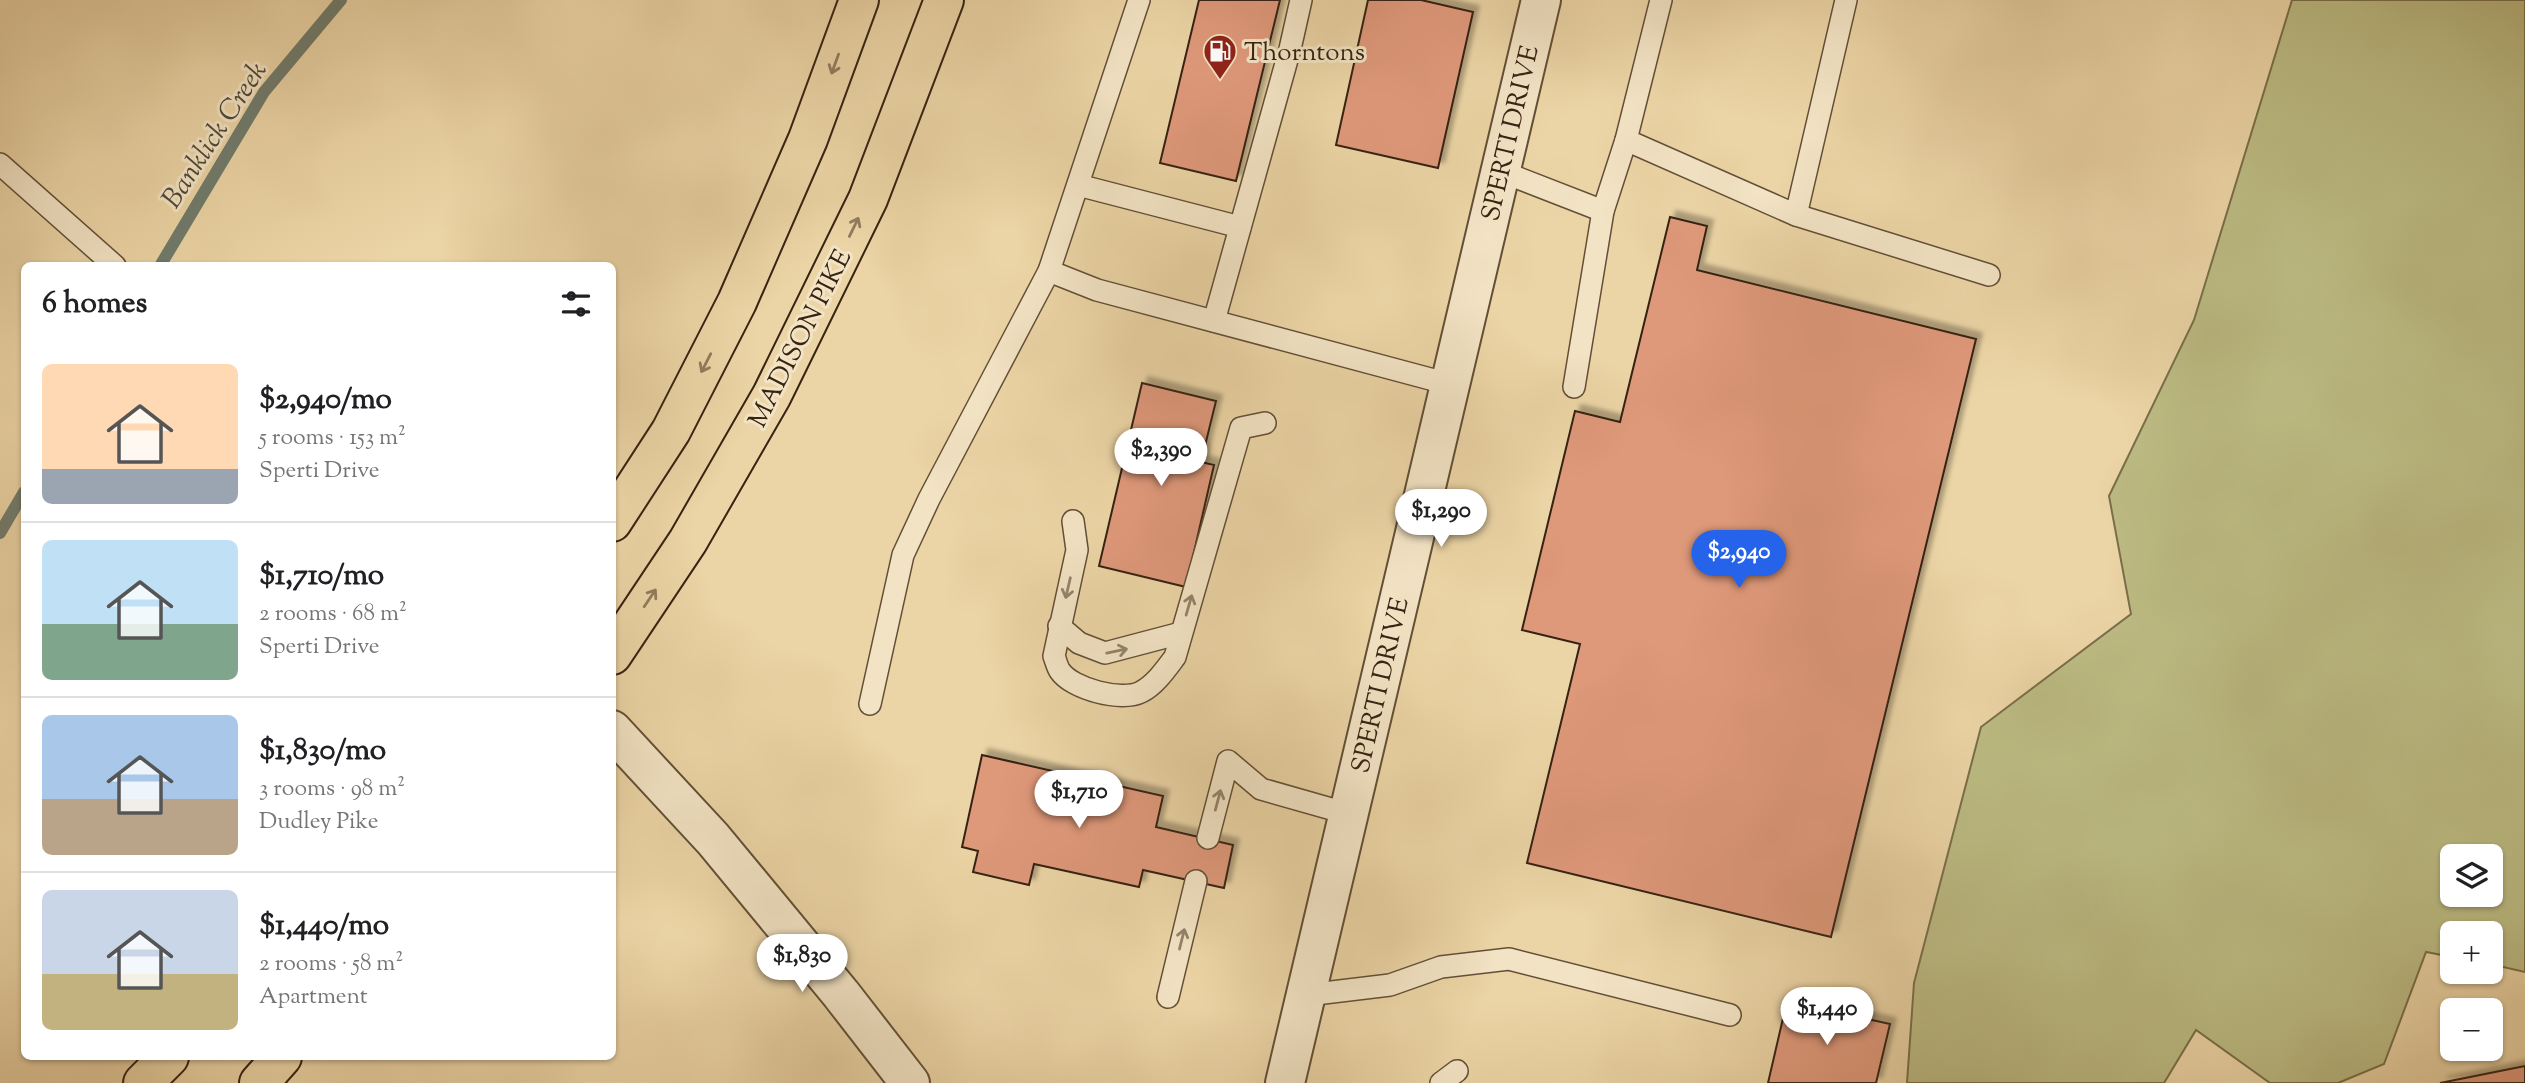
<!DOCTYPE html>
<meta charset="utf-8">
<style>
body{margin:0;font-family:"Sorts Mill Goudy",serif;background:#f2f2f2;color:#202124;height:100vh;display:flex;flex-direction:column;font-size:26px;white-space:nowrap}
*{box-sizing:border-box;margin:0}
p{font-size:23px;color:#757577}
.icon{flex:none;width:38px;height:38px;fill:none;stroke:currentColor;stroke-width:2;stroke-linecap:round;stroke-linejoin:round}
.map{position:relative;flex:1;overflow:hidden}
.drawer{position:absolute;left:21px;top:262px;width:595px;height:798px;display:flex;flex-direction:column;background:#fff;border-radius:10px;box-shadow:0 2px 5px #0004}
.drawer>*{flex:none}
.buttons{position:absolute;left:2440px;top:844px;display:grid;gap:14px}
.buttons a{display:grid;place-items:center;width:63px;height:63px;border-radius:10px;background:#fff;box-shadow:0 2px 5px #0004;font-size:35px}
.price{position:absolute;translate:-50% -60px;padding:0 16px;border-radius:24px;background:#fff;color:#222;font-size:23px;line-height:46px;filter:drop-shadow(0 2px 4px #0008)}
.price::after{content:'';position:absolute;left:50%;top:42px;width:21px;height:16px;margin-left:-10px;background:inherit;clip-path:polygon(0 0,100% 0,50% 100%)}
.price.on{background:#2563eb;color:#fff}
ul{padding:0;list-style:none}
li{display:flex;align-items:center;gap:21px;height:175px;padding:0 21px}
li+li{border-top:2px solid #e0e0e0}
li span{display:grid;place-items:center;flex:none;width:196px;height:140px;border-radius:10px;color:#555}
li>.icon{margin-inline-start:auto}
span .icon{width:84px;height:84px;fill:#fffc;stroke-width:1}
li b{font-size:30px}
h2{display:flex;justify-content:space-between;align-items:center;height:84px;padding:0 21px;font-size:30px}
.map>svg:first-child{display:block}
</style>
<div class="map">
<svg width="2525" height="1083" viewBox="0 0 2525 1083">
<defs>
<filter id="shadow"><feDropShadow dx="6" dy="-6" stdDeviation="2" flood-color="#0004"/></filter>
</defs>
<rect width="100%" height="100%" fill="#ebd4a5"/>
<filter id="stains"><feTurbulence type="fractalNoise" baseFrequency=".00286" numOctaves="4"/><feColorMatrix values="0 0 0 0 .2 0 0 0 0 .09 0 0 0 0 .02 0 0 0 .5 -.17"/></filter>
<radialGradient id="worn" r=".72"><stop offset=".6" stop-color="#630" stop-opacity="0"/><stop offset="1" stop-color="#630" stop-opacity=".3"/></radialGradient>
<path fill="#bcbb83" stroke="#796f4a" stroke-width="2" fill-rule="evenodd" d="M2292 0H2525V972L2490 964V933H2452V957L2426 952 2384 1064 2338 1083H2270L2196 1030 2164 1083H1907L1914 983 1981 727 2131 614 2109 496 2194 320ZM2452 856H2490V894H2452Z"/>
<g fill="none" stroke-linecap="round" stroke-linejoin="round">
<g stroke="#717c6d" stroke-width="12">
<polyline points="160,266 264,92 341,0"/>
<polyline points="0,533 24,492"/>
</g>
</g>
<g fill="#de987a" stroke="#362312" stroke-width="2" filter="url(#shadow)">
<polygon points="1199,0 1280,0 1236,181 1160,163"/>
<polygon points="1368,0 1421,0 1473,12 1438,168 1336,145"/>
<polygon points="1670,217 1707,226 1697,270 1976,339 1831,937 1527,863 1580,644 1522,630 1575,411 1620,422"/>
<polygon points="1142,383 1216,401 1201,462 1214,465 1186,587 1099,566"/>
<polygon points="982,755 1163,796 1156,827 1233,845 1224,888 1143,870 1139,887 1034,864 1029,885 973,872 978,851 962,847"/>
<polygon points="1787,1001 1890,1024 1876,1083 1768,1083"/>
<polygon points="2525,1066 2525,1083 2440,1083"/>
</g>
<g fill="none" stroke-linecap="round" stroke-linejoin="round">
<defs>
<g id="service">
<polyline points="1661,0 1626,140 1796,215 1846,0"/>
<polyline points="0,164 115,266"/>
<polyline points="1500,171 1603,211"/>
<polyline points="1078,185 1240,227"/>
<polyline points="1796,215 1989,275"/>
<polyline points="1049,271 1097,290 1449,384"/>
<polyline points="1214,321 1290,49 1301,0"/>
<polyline points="1574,387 1603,211 1626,140"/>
<path d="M1073 521 1077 550 1054 656C1056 661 1057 667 1060 671 1072 689 1122 702 1141 692 1155 685 1166 669 1175 657L1241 428 1265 423"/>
<polyline points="1059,626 1079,643 1105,653 1181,633"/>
<polyline points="870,704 903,555 929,499 1049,271 1139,0"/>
<polyline points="1208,838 1228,761 1261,789 1349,814"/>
<polyline points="1307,995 1390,985 1441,967 1509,959 1730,1015"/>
<polyline points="1168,997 1196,881"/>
<polyline points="1441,1083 1457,1071"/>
</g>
<polyline id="minor" points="1285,1083 1541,0"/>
<polyline id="tertiary" points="612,730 713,839 841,994 910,1083"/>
<g id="primary">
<polyline points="612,522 671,431 737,302 808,139 859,0"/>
<polyline points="612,655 688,541 772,395 868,199 944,0"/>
<polyline points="143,1083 169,1057"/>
<polyline points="259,1083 282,1057"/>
</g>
</defs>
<use href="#service" stroke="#634f37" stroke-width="24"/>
<use href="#minor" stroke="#634f37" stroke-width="42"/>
<use href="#tertiary" stroke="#634f37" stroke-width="42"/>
<use href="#primary" stroke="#362312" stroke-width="42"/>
<use href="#service" stroke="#f2e3c4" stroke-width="21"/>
<use href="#minor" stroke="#f2e3c4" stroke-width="38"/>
<use href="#tertiary" stroke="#f2e3c4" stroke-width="38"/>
<use href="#primary" stroke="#ebd4a5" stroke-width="38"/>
</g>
<defs><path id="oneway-shaft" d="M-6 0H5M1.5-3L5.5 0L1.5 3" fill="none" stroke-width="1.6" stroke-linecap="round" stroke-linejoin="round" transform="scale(1.75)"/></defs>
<g stroke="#907c5c">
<use href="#oneway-shaft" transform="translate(835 64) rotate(110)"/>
<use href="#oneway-shaft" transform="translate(854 227) rotate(-64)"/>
<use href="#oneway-shaft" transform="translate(706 363) rotate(117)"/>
<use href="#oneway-shaft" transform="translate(650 598) rotate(-56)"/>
</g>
<g stroke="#94836b">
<use href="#oneway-shaft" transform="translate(1068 588) rotate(103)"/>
<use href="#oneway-shaft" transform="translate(1189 605) rotate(-74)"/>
<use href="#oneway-shaft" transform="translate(1117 651) rotate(-12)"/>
<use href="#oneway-shaft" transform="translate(1218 800) rotate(-75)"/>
<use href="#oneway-shaft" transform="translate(1182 939) rotate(-76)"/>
</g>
<defs>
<symbol id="fuel-pin" viewBox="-11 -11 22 30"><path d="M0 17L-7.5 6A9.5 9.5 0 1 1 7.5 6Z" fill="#8f2418" stroke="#f2e3c4"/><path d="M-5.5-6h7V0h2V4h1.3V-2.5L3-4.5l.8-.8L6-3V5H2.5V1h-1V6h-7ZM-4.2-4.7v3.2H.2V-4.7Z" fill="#fff"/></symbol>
</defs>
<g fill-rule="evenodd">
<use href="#fuel-pin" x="1201" y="32" width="38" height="52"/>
</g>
<g text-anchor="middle" stroke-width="6" stroke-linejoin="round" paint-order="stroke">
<g font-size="26" fill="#362312" stroke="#f2e3c4" text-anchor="start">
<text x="1244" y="60">Thorntons</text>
</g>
<g font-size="26" fill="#362312" stroke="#f2e3c4">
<text transform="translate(1509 133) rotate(-77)" y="9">SPERTI DRIVE</text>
<text transform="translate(799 338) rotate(-63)" y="9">MADISON PIKE</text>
<text transform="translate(1379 685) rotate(-77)" y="9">SPERTI DRIVE</text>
</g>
<g font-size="28" font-style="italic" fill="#4e4838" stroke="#f2e3c4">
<text transform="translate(213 134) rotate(-57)" y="10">Banklick Creek</text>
</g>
</g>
<rect width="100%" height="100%" filter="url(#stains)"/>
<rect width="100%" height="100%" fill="url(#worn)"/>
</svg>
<div class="buttons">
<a><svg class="icon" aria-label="layers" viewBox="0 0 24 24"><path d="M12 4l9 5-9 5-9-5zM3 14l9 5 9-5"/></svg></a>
<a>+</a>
<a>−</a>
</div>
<b class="price" style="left:1161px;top:488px">$2,390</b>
<b class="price" style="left:1441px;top:549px">$1,290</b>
<b class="price on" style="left:1739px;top:590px">$2,940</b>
<b class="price" style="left:1079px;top:830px">$1,710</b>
<b class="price" style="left:802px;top:994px">$1,830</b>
<b class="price" style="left:1827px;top:1047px">$1,440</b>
<section class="drawer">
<h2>6 homes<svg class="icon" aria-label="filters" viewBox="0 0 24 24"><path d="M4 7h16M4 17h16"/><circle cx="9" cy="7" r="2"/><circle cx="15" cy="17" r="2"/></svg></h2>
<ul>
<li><span style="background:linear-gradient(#ffd9b3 75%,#9aa5b1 0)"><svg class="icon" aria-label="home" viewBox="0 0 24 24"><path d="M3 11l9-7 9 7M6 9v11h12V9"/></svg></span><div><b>$2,940/mo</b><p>5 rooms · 153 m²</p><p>Sperti Drive</p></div></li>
<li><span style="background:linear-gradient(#bfe0f5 60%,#7fa58c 0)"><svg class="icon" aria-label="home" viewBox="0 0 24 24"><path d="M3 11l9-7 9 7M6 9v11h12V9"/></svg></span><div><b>$1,710/mo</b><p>2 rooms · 68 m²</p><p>Sperti Drive</p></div></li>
<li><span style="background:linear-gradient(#a9c7e8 60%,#b9a48a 0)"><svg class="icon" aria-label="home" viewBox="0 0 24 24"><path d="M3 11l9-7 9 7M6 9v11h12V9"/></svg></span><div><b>$1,830/mo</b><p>3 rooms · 98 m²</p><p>Dudley Pike</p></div></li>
<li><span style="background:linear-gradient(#c9d6e8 60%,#c2b280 0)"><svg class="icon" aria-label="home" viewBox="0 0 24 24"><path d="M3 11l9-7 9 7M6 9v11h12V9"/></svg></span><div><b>$1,440/mo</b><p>2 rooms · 58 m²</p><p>Apartment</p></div></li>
</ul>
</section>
</div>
